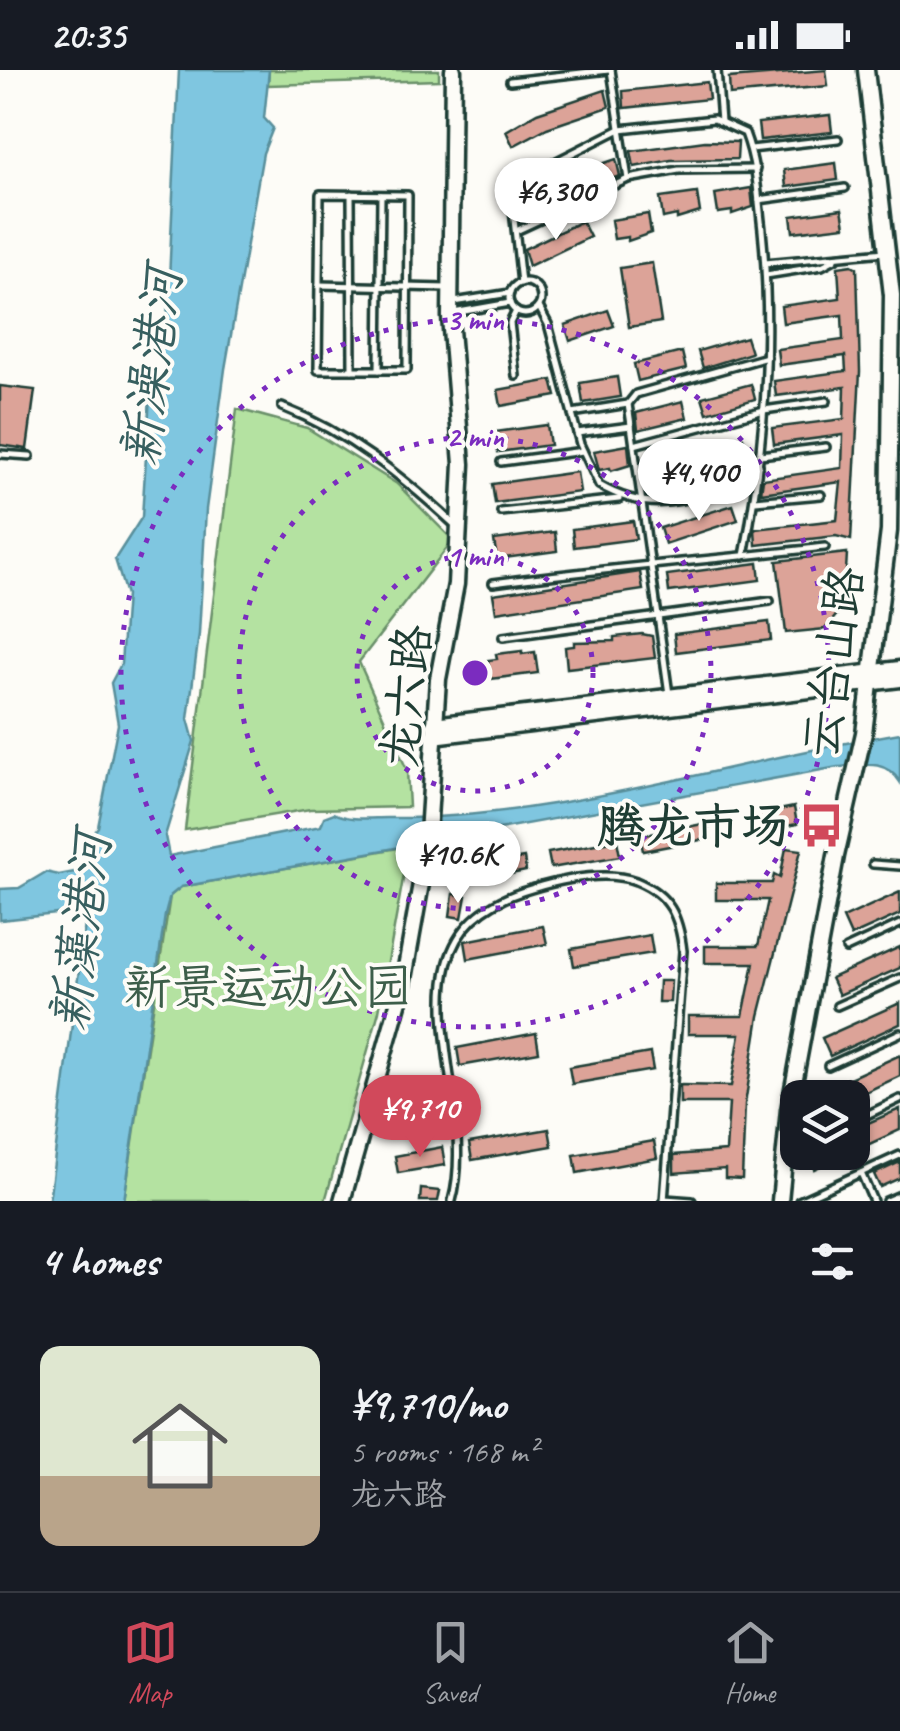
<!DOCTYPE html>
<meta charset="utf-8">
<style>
body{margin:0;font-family:Caveat,"LXGW WenKai TC",sans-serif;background:#242831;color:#f1f3f6;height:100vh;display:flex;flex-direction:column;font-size:38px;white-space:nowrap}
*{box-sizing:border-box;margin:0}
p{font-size:32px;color:#9ea1a6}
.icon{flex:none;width:55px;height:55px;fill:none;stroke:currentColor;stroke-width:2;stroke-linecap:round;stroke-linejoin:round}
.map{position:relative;height:1131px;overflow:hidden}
.side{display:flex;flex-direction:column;background:#171b24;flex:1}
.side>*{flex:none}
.controls{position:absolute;left:780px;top:1010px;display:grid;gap:20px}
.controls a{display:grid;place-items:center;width:90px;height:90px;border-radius:20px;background:#171b24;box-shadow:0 2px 8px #0004;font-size:50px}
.price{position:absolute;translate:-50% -85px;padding:0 22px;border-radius:35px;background:#fff;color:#222;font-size:32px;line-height:65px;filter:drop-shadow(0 2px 5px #0008)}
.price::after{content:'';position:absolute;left:50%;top:60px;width:30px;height:22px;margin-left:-15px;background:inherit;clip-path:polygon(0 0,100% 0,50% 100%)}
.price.current{background:#d1495b;color:#fff}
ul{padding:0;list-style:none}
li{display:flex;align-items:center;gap:30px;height:250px;padding:0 40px}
li span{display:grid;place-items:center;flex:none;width:280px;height:200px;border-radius:20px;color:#555}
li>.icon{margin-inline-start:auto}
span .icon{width:120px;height:120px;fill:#fffc;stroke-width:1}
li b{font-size:42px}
h2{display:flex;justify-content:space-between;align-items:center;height:120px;padding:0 40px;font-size:42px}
.status{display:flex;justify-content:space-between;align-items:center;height:70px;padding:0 50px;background:#171b24;direction:ltr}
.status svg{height:28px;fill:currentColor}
.tabs{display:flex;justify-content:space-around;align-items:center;height:140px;border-top:2px solid #363941;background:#171b24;font-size:28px;color:#9ea1a6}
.tabs a{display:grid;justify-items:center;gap:5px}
.tabs .current{color:#d1495b}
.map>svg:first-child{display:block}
</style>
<div class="status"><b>20:35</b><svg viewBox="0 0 49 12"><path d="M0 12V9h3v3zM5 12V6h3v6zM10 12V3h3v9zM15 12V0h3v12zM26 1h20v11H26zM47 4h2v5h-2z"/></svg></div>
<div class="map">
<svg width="900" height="1131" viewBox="0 0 900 1131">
<rect width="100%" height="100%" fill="#fdfcf7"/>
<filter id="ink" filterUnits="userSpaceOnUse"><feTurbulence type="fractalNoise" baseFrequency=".01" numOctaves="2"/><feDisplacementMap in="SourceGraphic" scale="20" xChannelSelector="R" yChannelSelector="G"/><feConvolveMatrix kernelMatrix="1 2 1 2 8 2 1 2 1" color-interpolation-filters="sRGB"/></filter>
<g filter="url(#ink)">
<g fill="#b4e2a1" stroke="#6a906a" stroke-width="2.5">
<polygon points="269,0 439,0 439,10 268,15"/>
<polygon points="237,339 307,358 397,414 453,470 359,592 407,700 409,737 310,739 185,760"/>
<polygon points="409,776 379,941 325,1131 124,1131 170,826 181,817"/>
</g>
<path fill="#7fc6e0" stroke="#598f9b" stroke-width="2.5" d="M179 0H269L264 48 273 58 263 83 225 299 206 439 199 564 188 649 194 671 165 766 169 786 321 756 324 747 334 743C350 751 370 748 387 748 557 750 732 691 900 663V712C885 688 863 695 838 697L181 817 170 826 165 845 124 1131H49L85 854 75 842 0 850V819L19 818 46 802 59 805 85 800 94 789 89 768 98 757 118 654 111 613 121 594 126 525 115 489 142 447 150 326 167 298 161 281 167 251Z"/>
<g fill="#dca398" stroke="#1f3d34" stroke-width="2.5">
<polygon points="826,0 828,16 730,25 729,8"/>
<polygon points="707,12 709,29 624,38 623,21"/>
<polygon points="605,20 609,37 547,58 513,76 506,61 537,43"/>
<polygon points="830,45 832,62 760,70 758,53"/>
<polygon points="705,71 738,72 737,89 671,90 634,97 631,81"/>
<polygon points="616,89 620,106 558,127 524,145 518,130 548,112"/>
<polygon points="836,93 838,110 786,117 784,100"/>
<polygon points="751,118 753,137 732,144 732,141 718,143 715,124"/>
<polygon points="697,123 700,142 677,149 677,145 663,148 660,128"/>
<polygon points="842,139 845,156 793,162 791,146"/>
<polygon points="648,144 651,163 628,171 628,167 614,169 611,150"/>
<polygon points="582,151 590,167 529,196 524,179"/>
<polygon points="652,193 661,252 629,257 620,198"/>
<polygon points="852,195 857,198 860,301 851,470 836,466 756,475 755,459 837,450 841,412 761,423 763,409 842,398 843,365 774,374 772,358 844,349 845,317 776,326 774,311 846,301 845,286 779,295 777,279 843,270 842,245 783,253 781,236 840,228 838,197"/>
<polygon points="608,240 614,256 570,271 565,255"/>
<polygon points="746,267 751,283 703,298 698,281"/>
<polygon points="682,282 686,299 638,311 634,294"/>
<polygon points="617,307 620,327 583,333 580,313"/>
<polygon points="552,310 556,326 501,336 498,320"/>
<polygon points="751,314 755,329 707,343 702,327"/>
<polygon points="0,316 35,320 27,379 0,375"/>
<polygon points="683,331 687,348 638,360 636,343"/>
<polygon points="547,355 550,375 498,382 495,362"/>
<polygon points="743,368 751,384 704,405 651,419 647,401 698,389"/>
<polygon points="628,375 630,395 611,401 610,398 599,400 594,381"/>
<polygon points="577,402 580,422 495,433 492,414"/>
<polygon points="733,435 738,450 665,474 660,458"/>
<polygon points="633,451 636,469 574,477 572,459"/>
<polygon points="555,462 557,481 497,489 494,470"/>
<polygon points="847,483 844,536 825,559 786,563 777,491"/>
<polygon points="758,493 760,510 669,522 667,505"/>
<polygon points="640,502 643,520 496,542 493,524"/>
<polygon points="769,552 771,570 676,582 674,564"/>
<polygon points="642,564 652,566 655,588 567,598 565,577 574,576 574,572 614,571 614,567"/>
<polygon points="522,581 522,584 535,582 538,603 490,609 488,590 497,589 496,584"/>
<polygon points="794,737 797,754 752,763 749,746"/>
<polygon points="708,753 711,768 643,781 640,766"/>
<polygon points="617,770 620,786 551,798 548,783"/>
<polygon points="786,778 801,780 759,946 745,1034 742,1109 725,1108 725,1099 674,1103 674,1085 726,1081 729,1033 680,1033 680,1015 731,1016 740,964 688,964 688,946 743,946 754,893 705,893 705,876 758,876 768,830 716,830 716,813 772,813 774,805 780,808"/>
<polygon points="511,786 512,790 524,788 526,801 464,813 461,800 473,798 472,794 502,792 501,788"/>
<polygon points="900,822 900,844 851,866 843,848"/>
<polygon points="453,824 466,826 462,848 450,846"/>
<polygon points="543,856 547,874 468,889 465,871"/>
<polygon points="650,865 653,883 574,896 571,879"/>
<polygon points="900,877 900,898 839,925 831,908"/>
<polygon points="659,911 671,911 670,932 658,932"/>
<polygon points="900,933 900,954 830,986 822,968"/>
<polygon points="536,963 539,982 460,996 457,978"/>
<polygon points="650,983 653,1000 572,1014 569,997"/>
<polygon points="900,985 900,1006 853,1028 806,1028"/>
<polygon points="900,1039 900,1060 852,1082 852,1060"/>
<polygon points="549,1059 552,1076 472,1090 469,1073"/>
<polygon points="654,1071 657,1088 577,1103 574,1085"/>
<polygon points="442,1077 445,1095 398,1103 395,1086"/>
<polygon points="807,1082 850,1082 814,1099"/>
<polygon points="900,1092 900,1108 880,1117 874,1104"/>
<polygon points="421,1119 440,1121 438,1131 420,1131"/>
</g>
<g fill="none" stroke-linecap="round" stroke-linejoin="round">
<defs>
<g id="lane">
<polyline points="611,0 628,109"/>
<polyline points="717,0 721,52"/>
<polyline points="510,11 609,0"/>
<polyline points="751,79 838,69"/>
<polygon points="320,124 408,125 407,300 318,300"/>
<polyline points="351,124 352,300"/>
<polyline points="759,130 845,118"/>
<polyline points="516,161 628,109 679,100 756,99"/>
<polyline points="765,193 885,182"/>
<polyline points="766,205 822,196 835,189"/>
<circle cx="525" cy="228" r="16"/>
<path d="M521 213 511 122 517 111 620 59 714 49 745 63C757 95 758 126 762 160 773 271 765 377 744 486"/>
<polyline points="319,215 447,218"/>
<polyline points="454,232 510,223"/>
<path d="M539 237 548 254 580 374 599 415C660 450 703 427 759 395"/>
<polyline points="516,241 510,253 516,306"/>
<polyline points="453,243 510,233"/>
<polyline points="379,300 381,125"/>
<path d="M282 337C349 363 403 407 456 456"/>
<polyline points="572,343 628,334"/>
<polyline points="577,363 631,356"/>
<polyline points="634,375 764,340 827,331"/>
<polyline points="0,384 30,386"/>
<polyline points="760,385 826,377"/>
<polyline points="501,392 583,381"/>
<polyline points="755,431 821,425"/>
<polyline points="501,442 619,429"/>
<path d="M493 513C604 498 713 490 825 477"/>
<polyline points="503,567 770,531"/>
<polyline points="669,624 628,334 636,324 767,287"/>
<polyline points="873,794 900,796"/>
<polyline points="846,879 900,854"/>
<polyline points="837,936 900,908"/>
<polyline points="828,996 900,963"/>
<polyline points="404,1051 455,1065"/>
<polyline points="852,1052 900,1029"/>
<polyline points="861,1103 873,1131"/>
<polyline points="665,1129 692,1131"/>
<path d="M452 1131C482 1022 373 864 531 819 561 810 606 800 636 811 670 825 679 846 683 881L664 1131"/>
<polyline points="799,1131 900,1085"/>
<polyline points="886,1131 900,1125"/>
</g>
<g id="secondary">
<polyline points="434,655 900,599"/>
<polyline points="433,666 900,609"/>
<polyline points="342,1131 402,920 427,780 438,609 456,514 462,394 450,247 453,0"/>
<polyline points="780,1131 789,1040 836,786 864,663 889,461 892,225 866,0"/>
</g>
</defs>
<use href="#lane" stroke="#1f3d34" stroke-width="12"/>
<use href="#secondary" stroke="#1f3d34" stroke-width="21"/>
<use href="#lane" stroke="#fdfcf7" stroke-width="5"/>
<use href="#secondary" stroke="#fdfcf7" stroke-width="14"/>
</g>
</g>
<g fill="none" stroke="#7b2cbf" stroke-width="5" stroke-dasharray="5 10">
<circle cx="475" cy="603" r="118"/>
<circle cx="475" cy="603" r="236"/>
<circle cx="475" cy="603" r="354"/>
</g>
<defs>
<symbol id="bus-bare" viewBox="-9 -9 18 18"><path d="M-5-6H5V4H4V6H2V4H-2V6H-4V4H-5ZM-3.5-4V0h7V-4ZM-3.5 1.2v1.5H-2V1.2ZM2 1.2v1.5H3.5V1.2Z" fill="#d1495b" stroke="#fdfcf7" stroke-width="2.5" paint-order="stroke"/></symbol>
</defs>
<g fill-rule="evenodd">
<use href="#bus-bare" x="790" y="724" width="63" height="63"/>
</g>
<g text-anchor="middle" stroke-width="8" stroke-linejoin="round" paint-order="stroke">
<g font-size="48" fill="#1f3d34" stroke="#fdfcf7">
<text transform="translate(832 592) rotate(-82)" y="17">云台山路</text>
<text transform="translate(405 626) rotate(-84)" y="17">龙六路</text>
</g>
<g font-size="48" font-weight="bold" fill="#1f3d34" stroke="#fdfcf7" text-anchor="end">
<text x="789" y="772">腾龙市场</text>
</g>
<g font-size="48" fill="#3d5e4a" stroke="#fdfcf7">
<text x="268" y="933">新景运动公园</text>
</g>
<g font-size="50" font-style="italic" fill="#375f5f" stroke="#fdfcf7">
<text transform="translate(150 296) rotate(-83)" y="18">新澡港河</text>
<text transform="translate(79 861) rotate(-83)" y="18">新藻港河</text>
</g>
</g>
<circle cx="475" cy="603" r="15" fill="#7b2cbf" stroke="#fdfcf7" stroke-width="5"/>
<g font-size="30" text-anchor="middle" font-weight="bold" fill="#7b2cbf" stroke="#fdfcf7" stroke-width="8" stroke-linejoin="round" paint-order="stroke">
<text x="475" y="260">3 min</text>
<text x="475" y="377">2 min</text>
<text x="475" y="496">1 min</text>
</g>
</svg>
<div class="controls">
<a><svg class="icon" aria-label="layers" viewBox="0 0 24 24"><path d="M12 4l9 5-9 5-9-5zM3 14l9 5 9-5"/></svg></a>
</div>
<b class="price" style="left:556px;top:173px">¥6,300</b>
<b class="price" style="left:699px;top:454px">¥4,400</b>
<b class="price" style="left:458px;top:836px">¥10.6K</b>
<b class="price current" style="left:420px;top:1090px">¥9,710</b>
</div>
<section class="side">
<h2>4 homes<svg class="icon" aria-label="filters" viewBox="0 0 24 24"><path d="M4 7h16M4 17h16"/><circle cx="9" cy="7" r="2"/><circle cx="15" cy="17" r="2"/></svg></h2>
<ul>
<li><span style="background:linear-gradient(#dfe7d0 65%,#b9a48a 0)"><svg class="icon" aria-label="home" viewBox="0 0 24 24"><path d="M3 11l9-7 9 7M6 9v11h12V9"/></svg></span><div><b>¥9,710/mo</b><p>5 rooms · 168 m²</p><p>龙六路</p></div></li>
</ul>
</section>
<nav class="tabs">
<a class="current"><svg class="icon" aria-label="map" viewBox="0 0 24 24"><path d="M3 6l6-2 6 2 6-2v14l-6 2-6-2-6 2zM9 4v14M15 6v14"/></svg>Map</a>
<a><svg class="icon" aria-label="saved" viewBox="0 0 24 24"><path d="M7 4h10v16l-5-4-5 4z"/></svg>Saved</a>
<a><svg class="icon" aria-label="home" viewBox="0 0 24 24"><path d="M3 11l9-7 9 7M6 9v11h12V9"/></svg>Home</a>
</nav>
